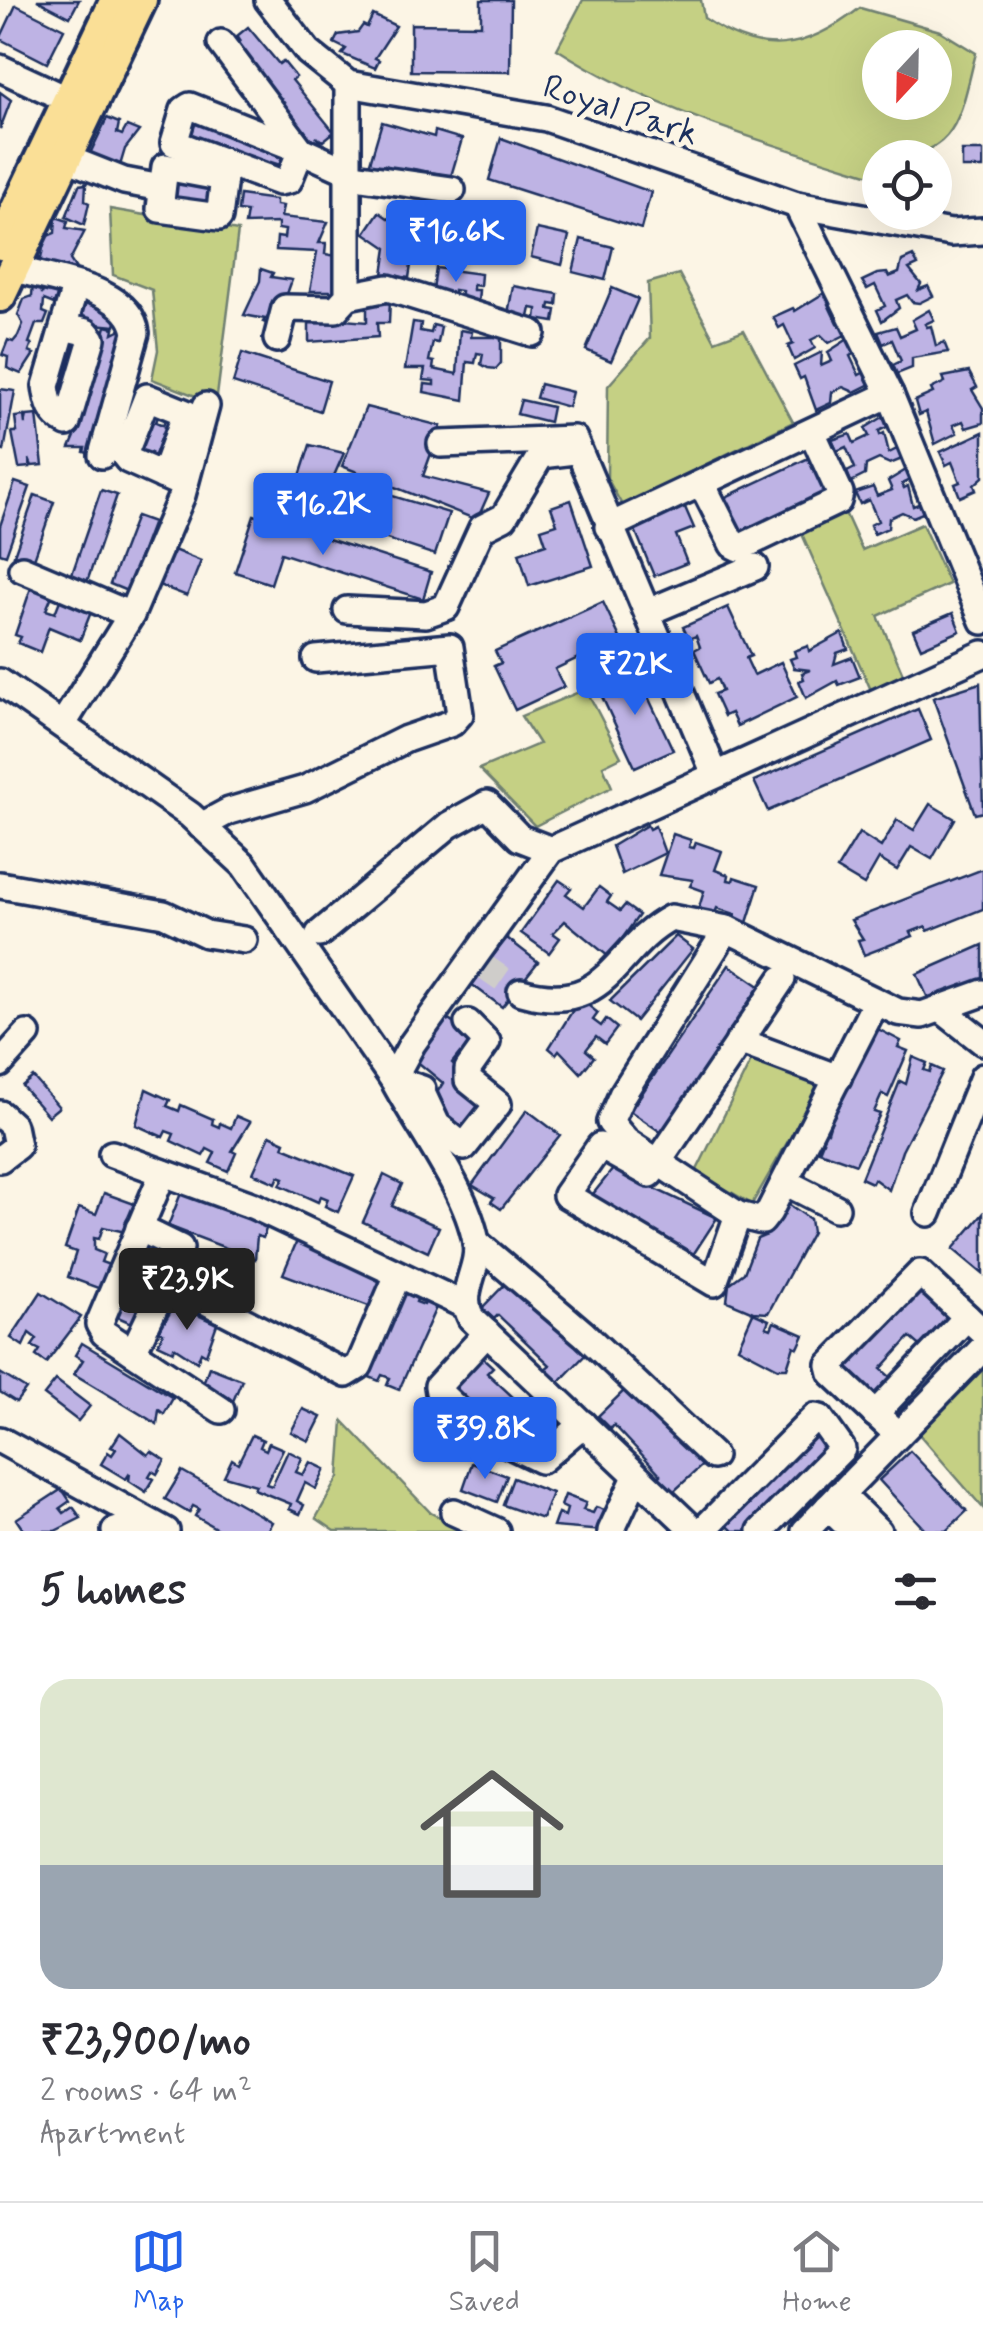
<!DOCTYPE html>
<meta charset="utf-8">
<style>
body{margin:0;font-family:Mynerve,sans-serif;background:#f7f7f7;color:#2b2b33;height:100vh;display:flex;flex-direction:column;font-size:38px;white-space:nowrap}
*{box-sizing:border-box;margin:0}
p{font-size:32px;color:#7c7c81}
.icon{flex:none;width:55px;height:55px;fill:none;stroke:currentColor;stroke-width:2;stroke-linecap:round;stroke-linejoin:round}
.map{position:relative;height:1531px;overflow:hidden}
.side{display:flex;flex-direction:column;background:#fff;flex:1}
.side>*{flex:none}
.needle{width:65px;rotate:202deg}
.fabs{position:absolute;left:862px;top:30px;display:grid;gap:20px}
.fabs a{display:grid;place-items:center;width:90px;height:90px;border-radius:50%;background:#fff;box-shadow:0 10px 40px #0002;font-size:50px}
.price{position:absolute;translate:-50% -85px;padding:0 22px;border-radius:10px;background:#2563eb;color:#fff;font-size:32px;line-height:65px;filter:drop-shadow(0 2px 5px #0008)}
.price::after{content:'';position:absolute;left:50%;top:60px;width:30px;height:22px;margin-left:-15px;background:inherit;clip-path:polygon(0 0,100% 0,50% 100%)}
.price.active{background:#222;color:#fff}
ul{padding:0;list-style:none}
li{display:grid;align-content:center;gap:20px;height:530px;padding:0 40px}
li span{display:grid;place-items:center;height:310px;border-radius:30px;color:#555}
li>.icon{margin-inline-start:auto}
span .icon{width:180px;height:180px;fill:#fffc;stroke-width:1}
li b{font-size:42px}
h2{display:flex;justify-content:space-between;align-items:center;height:120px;padding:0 40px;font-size:42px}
.dock{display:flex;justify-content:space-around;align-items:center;height:140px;border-top:2px solid #e1e1e2;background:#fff;font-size:28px;color:#7c7c81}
.dock a{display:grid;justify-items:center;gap:5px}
.dock .active{color:#2563eb}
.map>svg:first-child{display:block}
</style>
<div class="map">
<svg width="983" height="1531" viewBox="0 0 983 1531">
<rect width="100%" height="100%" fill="#fcf5e5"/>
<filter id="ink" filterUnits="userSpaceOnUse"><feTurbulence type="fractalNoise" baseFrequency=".01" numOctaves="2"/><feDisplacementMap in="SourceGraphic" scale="20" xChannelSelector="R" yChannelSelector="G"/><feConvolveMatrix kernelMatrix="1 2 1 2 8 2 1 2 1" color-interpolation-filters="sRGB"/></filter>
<g filter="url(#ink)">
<g fill="#c5d084" stroke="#708071" stroke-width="2.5" fill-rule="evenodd">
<path d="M583 0H701L704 18C762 58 805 51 860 8L940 31 976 53C959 118 959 158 880 158V178C770 144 655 112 557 49ZM880 48H935V102H880Z"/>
<polygon points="110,209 238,231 216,404 152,379 158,350 152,290 113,275"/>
<polygon points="679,274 715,341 744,330 793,422 622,505 607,478 608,386 650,338 648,283"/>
<polygon points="842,506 862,550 922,524 949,584 878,616 904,676 871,690 798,525"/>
<polygon points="586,689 621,757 603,766 612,787 535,826 479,769 539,744 521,716"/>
<polygon points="753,1057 820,1085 752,1204 696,1172"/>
<polygon points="983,1368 983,1508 918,1433"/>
<polygon points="343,1421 431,1513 466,1531 335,1531 316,1518 339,1477"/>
</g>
<g fill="#beb3e4" stroke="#1b2f5e" stroke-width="2.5">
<polygon points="37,0 79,0 70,17"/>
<polygon points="481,0 511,0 510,72 411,71 411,24 481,25"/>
<polygon points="16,5 64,29 47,63 0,39"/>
<polygon points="373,15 396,26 375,58 379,60 375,68 342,54 346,49 334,43 338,35 358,32 363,25 367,27"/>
<polygon points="248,27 279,64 283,61 296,77 292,80 334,132 323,141 316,137 321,143 311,151 226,45 234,38 241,42 237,36"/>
<polygon points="0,92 11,100 0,129"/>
<polygon points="190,110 283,156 280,165 271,162 267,171 178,142"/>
<polygon points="107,118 119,123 117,133 122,135 127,126 139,131 125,149 119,169 87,160"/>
<polygon points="382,122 434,137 435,131 462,139 451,176 413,169 410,177 385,165 383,170 369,166"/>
<polygon points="501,138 651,192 641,229 489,180"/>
<rect x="962" y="151" width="21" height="17"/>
<polygon points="169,171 219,191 214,215 163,207"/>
<polygon points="86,184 85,201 89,203 84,225 66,217 79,185"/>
<polygon points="240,195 276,200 276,205 283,206 281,217 328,222 319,243 326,243 325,254 342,257 336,295 330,291 310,291 317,252 276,250 277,237 284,238 285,230 278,229 278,223 245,224 247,212 238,211"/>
<polygon points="379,212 398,225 425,213 437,240 413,251 409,278 383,274 387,248 365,233"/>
<polygon points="56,217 68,221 66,228 85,231 70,260 76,269 73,277 34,266 37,257 41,259 45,237 55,233"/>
<polygon points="444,219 511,230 508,250 467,248 467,243 440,239"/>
<polygon points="537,229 569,236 562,265 531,257"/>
<polygon points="581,239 613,247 605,280 573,272"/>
<polygon points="913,256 918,265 909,269 921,284 918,290 928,286 933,296 919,303 912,302 907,295 896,300 899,308 882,321 877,310 885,306 875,285 867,289 862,281 877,274 887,273 889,277 899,273 902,261"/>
<polygon points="436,268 481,274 480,286 473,285 473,290 479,290 478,302 460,300 461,291 454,290 453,299 432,297"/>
<polygon points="261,269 273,273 271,277 292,280 275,327 263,322 265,319 244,315 260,281"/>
<polygon points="33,283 41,286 42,294 44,288 58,293 54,304 44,300 43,312 48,314 44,324 36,324 29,343 32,344 29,352 34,354 21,374 7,368 8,357 2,355 8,340 13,342 18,336 23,324 18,315 24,299 32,296"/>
<polygon points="513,286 558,294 557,305 550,304 549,309 556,310 554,322 536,319 537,309 531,308 529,317 508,314"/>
<polygon points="612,288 638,299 611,361 586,350"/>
<polygon points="829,290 834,301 828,304 837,323 843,321 849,333 829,343 821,335 811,340 815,348 794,360 788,346 793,344 784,325 779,328 773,317 793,308 795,311"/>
<polygon points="78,294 119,311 115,326 85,323"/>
<polygon points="367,298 381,303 381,298 390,299 389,323 377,323 378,337 309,342 309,317 367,322"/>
<polygon points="929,310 934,320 925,324 927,327 931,326 936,346 944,342 948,352 912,358 912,368 897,374 893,365 901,361 892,340 883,344 878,332 896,327 900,336 916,329 912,320"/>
<polygon points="413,322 421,323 420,331 431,333 433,325 441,327 438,343 433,342 429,361 434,362 433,369 457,374 460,330 472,332 471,337 501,337 501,363 496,369 488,368 481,364 483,354 477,353 475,363 467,362 464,400 424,392 425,384 434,385 434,381 423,380 425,369 405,369"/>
<polygon points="106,326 114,328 113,333 119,330 131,333 97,456 84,452 85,448 70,448 82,420"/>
<polygon points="848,339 855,353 850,356 859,375 865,372 870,384 854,392 843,387 832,392 831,403 816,410 804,377 800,379 794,366 822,352 821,366 832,361 828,352"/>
<polygon points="242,353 329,381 320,411 233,383"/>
<polygon points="969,372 977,387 972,390 983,408 983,423 966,428 963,421 953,425 957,433 935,444 926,412 919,415 915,401 933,393 931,389 945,382 943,377"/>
<polygon points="540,384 572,392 568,407 536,398"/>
<polygon points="0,389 15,391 4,451 0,450"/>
<polygon points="521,400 552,407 549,422 517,414"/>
<polygon points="366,407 441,426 423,476 489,493 477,520 342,466"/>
<polygon points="149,408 160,412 156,422 163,425 168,411 174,436 160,467 147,462 151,453 145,451 141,460 135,439"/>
<polygon points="37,415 43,465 32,466 29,459 30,467 19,468 12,432 17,432 15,417 24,416 25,424 27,416"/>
<polygon points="883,417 887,427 879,431 880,435 884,433 889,453 897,449 902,459 890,464 879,459 866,465 865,475 851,482 847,472 855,468 846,447 837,451 832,440 850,434 854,443 869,436 865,428"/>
<polygon points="983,432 983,477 974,485 976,490 960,497 955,484 960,482 952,462 946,465 940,452"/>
<polygon points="310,445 344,453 333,478 449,513 435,555 290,507"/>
<polygon points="815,455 835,497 738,543 717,501"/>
<polygon points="906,470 911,480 902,484 904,488 908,486 913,506 921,503 925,512 913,517 902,512 889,518 888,528 874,534 870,525 878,521 869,500 860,504 855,493 873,487 877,496 892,490 888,481"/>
<polygon points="15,482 30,487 6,555 0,553 0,526"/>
<polygon points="101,490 117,495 87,582 71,577"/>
<polygon points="35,495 54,502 33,562 14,555"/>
<polygon points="571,500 593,566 529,586 519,553 546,544 541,529 557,524 551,507"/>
<polygon points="684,505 694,528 676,535 687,563 654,576 633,525"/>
<polygon points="254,515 431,572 423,599 281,553 271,584 235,572"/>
<polygon points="136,516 153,522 127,591 110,584"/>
<polygon points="171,549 201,561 187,596 156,584"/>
<polygon points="33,582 54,591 46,610 55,613 62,595 93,607 80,640 49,627 40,652 18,643 21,637 15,635"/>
<polygon points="603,602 620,638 555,669 564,687 515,710 494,666 501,663 495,651"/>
<polygon points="728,607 751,656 746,658 754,675 781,662 797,697 737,726 731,713 724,716 714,694 722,691 717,679 709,683 694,650 700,647 696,636 689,639 683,627"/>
<polygon points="953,613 960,631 921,648 913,630"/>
<polygon points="842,633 848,649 837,653 834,664 852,657 860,677 839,685 837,681 806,698 799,681 804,679 802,673 810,670 794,668 790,659 796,657 794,651 808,646 809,651"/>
<polygon points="635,669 673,750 635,767 597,686"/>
<polygon points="980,683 983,812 975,814 933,698"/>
<polygon points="918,709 931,740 768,811 754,781"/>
<polygon points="930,804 955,819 932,859 911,847 897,870 879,859 864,885 837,869 859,833 881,847 897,820 914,830"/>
<polygon points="647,825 649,829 655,826 665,853 622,874 612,846"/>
<polygon points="673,834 691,840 689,847 694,848 696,842 722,851 715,870 729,875 728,880 733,881 734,877 759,885 745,929 732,924 735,914 717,908 714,916 698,911 704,891 690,886 693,880 659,875"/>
<polygon points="983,869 983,909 928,931 926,926 911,932 913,936 864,955 858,940 863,939 851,920"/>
<polygon points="559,880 571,888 566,894 584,907 599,887 611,896 607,902 620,911 625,905 639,915 609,957 565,921 553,933 560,938 549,953 521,933"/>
<polygon points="676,936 693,949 636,1021 610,1001"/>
<polygon points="507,938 538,962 502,1007 471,984"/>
<polygon points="983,945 983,985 932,1007 917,974"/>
<polygon points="729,965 767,991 668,1137 630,1111"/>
<polygon points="580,999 598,1013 593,1020 601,1026 606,1019 617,1028 605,1044 596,1037 586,1050 594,1057 581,1073 559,1050 556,1054 549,1048"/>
<polygon points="445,1017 481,1045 470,1059 460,1053 452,1063 493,1102 468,1141 450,1128 454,1120 438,1111 443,1102 435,1096 443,1083 414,1059"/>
<polygon points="872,1026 901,1041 898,1047 908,1051 888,1097 882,1094 874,1112 880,1114 856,1164 819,1151 823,1141 819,1140 824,1130 828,1132 837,1102 862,1061 862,1043"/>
<polygon points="913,1057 927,1063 924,1070 930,1072 932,1066 943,1071 902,1151 889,1190 874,1179 872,1183 861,1178 900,1081 906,1084"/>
<polygon points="33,1077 59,1107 48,1116 22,1086"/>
<polygon points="146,1089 170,1100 167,1106 179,1111 181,1105 213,1119 212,1124 219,1127 220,1123 231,1128 236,1116 250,1122 232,1151 236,1153 228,1171 210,1163 215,1153 207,1149 203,1156 171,1141 174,1134 166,1131 163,1137 136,1125"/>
<polygon points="527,1110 560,1135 501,1209 491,1202 494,1198 472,1185"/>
<polygon points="270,1135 285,1142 283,1147 354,1176 338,1212 325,1206 328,1199 321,1196 318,1202 280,1185 284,1178 279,1176 276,1183 253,1173"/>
<polygon points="613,1169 717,1218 689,1261 589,1199"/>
<polygon points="384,1175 402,1184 392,1206 439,1227 428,1252 363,1222"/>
<polygon points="104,1193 140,1206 130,1233 103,1227 99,1239 94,1238 94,1250 104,1254 101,1262 115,1267 106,1291 68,1277 76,1252 65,1248 79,1208 96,1214"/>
<polygon points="181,1193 267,1226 263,1238 257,1236 255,1259 168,1226"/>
<polygon points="784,1201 810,1219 812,1232 768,1313 753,1312 727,1301 729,1284 744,1273 757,1239 769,1234 776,1206"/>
<polygon points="983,1214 983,1274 953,1249"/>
<polygon points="297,1241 383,1277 371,1307 283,1274"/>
<polygon points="512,1277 523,1293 572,1341 575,1338 589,1351 559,1382 545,1369 550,1365 498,1315 494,1319 482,1308"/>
<polygon points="125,1281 150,1292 136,1325 111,1314"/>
<polygon points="405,1288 419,1294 416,1302 424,1305 427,1298 438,1303 399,1390 387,1385 390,1378 382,1375 379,1381 367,1376"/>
<polygon points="929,1290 959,1317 926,1351 910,1337 881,1369 897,1383 877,1407 836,1369 918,1291 923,1296"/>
<polygon points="41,1292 81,1317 46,1363 36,1356 40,1350 32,1346 37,1339 29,1333 23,1346 11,1338"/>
<polygon points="175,1304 217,1324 206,1355 201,1352 197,1362 174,1347 173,1351 158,1344 163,1333 159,1331"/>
<polygon points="753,1313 769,1320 766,1327 771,1329 774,1322 804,1335 798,1348 794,1346 787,1368 778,1368 738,1347"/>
<polygon points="82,1343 173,1398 164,1414 159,1410 157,1424 74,1374 83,1360 75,1355"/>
<polygon points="482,1357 493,1367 487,1373 513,1397 487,1425 444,1382"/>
<polygon points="209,1367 242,1380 231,1406 199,1394"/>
<polygon points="0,1373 26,1389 16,1402 0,1392"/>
<polygon points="56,1380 90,1406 78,1421 44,1395"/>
<polygon points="633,1382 707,1461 672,1493 658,1478 661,1475 614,1425 611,1429 598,1416"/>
<polygon points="303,1409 321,1417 309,1441 291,1432"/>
<polygon points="808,1427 833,1451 755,1531 733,1531 719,1518"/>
<polygon points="120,1433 148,1455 151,1451 165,1460 157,1474 152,1471 149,1476 154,1479 146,1492 129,1481 130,1473 126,1479 101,1464 108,1452 112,1455 116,1449 111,1447"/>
<polygon points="252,1435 263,1440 260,1447 266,1450 269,1443 283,1449 266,1484 272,1486 288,1451 302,1458 296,1472 303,1475 310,1462 325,1469 316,1489 305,1483 297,1501 304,1505 300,1514 289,1509 291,1504 254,1489 256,1485 224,1476 232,1459 238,1463"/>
<polygon points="910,1451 967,1511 946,1531 926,1531 879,1480"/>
<polygon points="472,1463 507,1476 497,1502 463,1489"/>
<polygon points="182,1471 272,1522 267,1531 219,1530 195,1516 199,1509 193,1506 189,1513 165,1499"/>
<polygon points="513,1478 552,1493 542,1519 503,1505"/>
<polygon points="62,1489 70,1501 60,1508 64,1513 73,1507 81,1518 55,1531 24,1531 16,1519"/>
<polygon points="565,1495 586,1503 583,1510 593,1513 596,1507 611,1512 604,1531 553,1527 558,1513 565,1516 567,1509 561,1506"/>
</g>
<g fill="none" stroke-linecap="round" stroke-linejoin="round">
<polyline stroke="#cfcdca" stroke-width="25" stroke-dasharray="25 12" stroke-linecap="butt" points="482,965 521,992"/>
<defs>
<g id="minor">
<polyline points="268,0 308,52 348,84 546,118 797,205 951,233 983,231"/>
<polyline points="221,43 301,150 347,171"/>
<polyline points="0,68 86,108"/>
<polygon points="190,106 301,150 289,180 279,182 174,143 184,110"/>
<polyline points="66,158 124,181 161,188"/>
<polygon points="165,167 224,178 219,217 160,209"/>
<polyline points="347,175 452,190"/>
<polyline points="797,205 890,394 983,621"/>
<path d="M13 268C50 281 130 286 136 333L102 455"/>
<polyline points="348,296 388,288 532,333"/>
<path d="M64 327 86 332 92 339 67 423C51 415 48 402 46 386L75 287"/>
<polyline points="277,339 285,308 336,309 348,296 348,84"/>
<polyline points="441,444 574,439 715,774"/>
<polyline points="163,476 186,413 147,397 124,455 128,460 184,485"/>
<polyline points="702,484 733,545 739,548 838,501 840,493 812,432"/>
<polyline points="608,527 890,394"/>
<polyline points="22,569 131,615 182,495 206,406"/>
<polyline points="347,610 426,614 446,607 482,528 504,517 541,455 574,451"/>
<polyline points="648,612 755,567"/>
<polyline points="0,682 190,815 244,865 393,1079 422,1089"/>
<polyline points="63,724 131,615"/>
<polyline points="201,826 229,811 305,789 406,739 452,723 460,714 450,647 316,659"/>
<polyline points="0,885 164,914 206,934 244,940"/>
<polyline points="727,929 622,1095 610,1122 626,1141 738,1215 762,1221 769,1212 876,1002"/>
<polyline points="319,934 449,825 487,804 520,838 551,850"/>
<path d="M521 992C609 1017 613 948 671 918L727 929 898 1012 922 1015 983 993"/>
<polyline points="941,1009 983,1042"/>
<polyline points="739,1041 838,1078"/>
<polyline points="0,1064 27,1034"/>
<polyline points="424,1097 437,1125 464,1147 498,1104 468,1080 468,1069 487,1042 468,1023"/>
<polyline points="0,1114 13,1126 17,1146 0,1159"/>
<polyline points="112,1154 254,1206 464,1305"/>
<polyline points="163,1173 99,1324 104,1333 221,1410"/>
<polyline points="785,1182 836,1208"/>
<polyline points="928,1213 983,1077"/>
<polyline points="738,1215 714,1283 566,1195 600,1146 650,1174 782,979"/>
<polyline points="139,1228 180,1248 167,1281"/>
<polyline points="476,1242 584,1334 713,1456"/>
<polyline points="487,1333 438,1386 439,1392 479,1430 541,1460 583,1424"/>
<polyline points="133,1352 167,1281 346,1374 359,1366 398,1275"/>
<polyline points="875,1414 967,1317"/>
<polyline points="898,1435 832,1373 830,1365 920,1273 983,1332"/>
<polyline points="0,1440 166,1531"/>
<polyline points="840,1494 878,1531"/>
<polyline points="828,1507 853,1531"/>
<polyline points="454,1512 496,1531"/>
<polyline points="115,1531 127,1527 140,1531"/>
<polyline points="611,1531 636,1477"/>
<path d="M695 1531 471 1318C457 1291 481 1269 476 1242 467 1190 418 1127 393 1079L412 1044 551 850 983 654"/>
<polyline points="702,1531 815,1417 820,1418 842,1449 761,1531"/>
<polyline points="805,1531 983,1348"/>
</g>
<g id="major">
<polyline points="0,244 116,0"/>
<polyline points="0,296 141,0"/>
</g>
</defs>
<use href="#minor" stroke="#1b2f5e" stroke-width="32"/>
<use href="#major" stroke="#1b2f5e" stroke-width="38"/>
<use href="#minor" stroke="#fcf5e5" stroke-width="25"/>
<use href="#major" stroke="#fadf96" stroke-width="30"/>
</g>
</g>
<g text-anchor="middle" stroke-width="10" stroke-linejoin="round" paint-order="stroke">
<g font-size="35" fill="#1b2f5e" stroke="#fcf5e5">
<text transform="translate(621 109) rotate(18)" y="12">Royal Park</text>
</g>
</g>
</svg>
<div class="fabs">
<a><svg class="needle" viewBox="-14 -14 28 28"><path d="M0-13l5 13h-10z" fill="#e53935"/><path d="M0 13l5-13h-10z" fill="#7c7c81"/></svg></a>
<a><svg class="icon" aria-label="locate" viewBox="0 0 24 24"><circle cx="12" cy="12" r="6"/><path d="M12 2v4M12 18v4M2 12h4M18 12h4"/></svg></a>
</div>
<b class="price" style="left:456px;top:285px">₹16.6K</b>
<b class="price" style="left:323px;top:558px">₹16.2K</b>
<b class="price" style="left:635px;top:718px">₹22K</b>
<b class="price active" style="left:187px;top:1333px">₹23.9K</b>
<b class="price" style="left:485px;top:1482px">₹39.8K</b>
</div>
<section class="side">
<h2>5 homes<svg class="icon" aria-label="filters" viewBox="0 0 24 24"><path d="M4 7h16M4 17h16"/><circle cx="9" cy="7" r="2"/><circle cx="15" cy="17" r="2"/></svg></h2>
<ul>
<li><span style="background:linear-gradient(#dfe7d0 60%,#9aa5b1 0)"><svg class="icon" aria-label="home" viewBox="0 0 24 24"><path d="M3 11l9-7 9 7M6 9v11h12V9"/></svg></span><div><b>₹23,900/mo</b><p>2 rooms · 64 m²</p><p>Apartment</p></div></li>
</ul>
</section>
<nav class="dock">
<a class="active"><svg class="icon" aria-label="map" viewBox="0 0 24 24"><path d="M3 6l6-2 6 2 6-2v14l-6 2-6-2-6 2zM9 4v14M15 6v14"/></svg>Map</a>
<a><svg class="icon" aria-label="saved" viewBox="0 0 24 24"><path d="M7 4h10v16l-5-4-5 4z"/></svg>Saved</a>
<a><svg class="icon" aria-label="home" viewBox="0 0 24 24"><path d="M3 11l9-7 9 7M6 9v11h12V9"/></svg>Home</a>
</nav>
